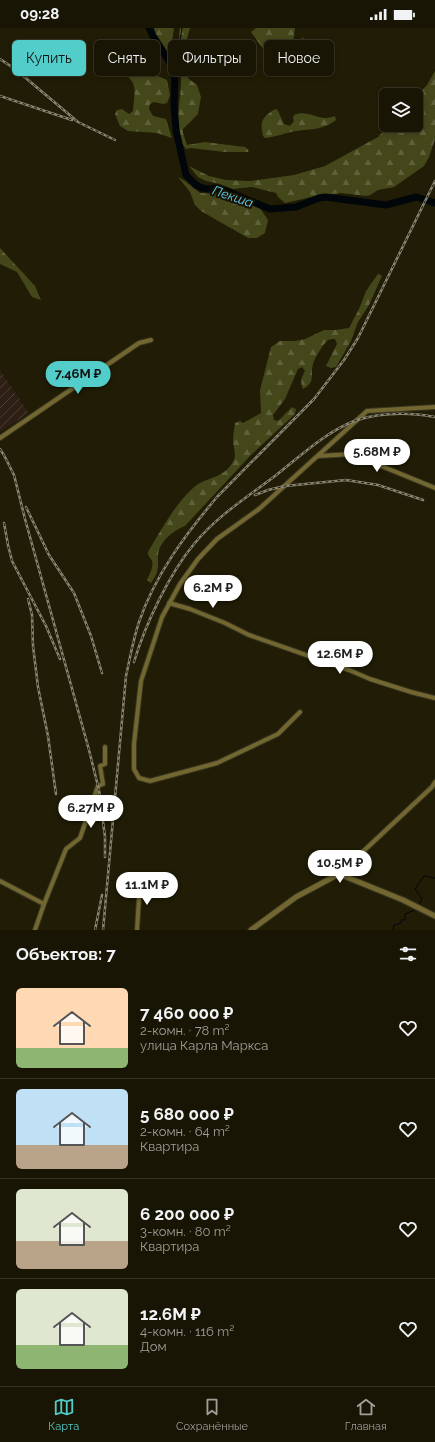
<!DOCTYPE html>
<html lang="ru">
<meta charset="utf-8">
<style>
body{margin:0;font-family:Raleway,sans-serif;background:#252213;color:#f1f3f6;height:100vh;display:flex;flex-direction:column;font-size:15px;white-space:nowrap}
*{box-sizing:border-box;margin:0}
p{font-size:13px;color:#9f9f9a}
.icon{flex:none;width:22px;height:22px;fill:none;stroke:currentColor;stroke-width:2;stroke-linecap:round;stroke-linejoin:round}
.map{position:relative;height:902px;overflow:hidden}
.details{display:flex;flex-direction:column;background:#181504;flex:1}
.details>*{flex:none}
.guide{position:absolute;left:12px;top:12px;width:411px;height:36px;display:flex;gap:8px}
.buttons{position:absolute;left:379px;top:60px;display:grid;gap:8px}
.buttons a{display:grid;place-items:center;width:44px;height:44px;border-radius:6px;background:#181504;box-shadow:0 2px 6px #0003,0 0 0 1px #363426;font-size:20px}
.price{position:absolute;translate:-50% -34px;padding:0 9px;border-radius:14px;background:#fff;color:#222;font-size:13px;line-height:26px;filter:drop-shadow(0 1px 2px #0008)}
.price::after{content:'';position:absolute;left:50%;top:24px;width:12px;height:9px;margin-left:-6px;background:inherit;clip-path:polygon(0 0,100% 0,50% 100%)}
.price.on{background:#53cdc9;color:#111}
ul{padding:0;list-style:none}
li{display:flex;align-items:center;gap:12px;height:100px;padding:0 16px}
li+li{border-top:1px solid #363426}
li span{display:grid;place-items:center;flex:none;width:112px;height:80px;border-radius:6px;color:#555}
li>.icon{margin-inline-start:auto}
span .icon{width:48px;height:48px;fill:#fffc;stroke-width:1}
li b{font-size:17px}
h2{display:flex;justify-content:space-between;align-items:center;height:48px;padding:0 16px;font-size:17px}
.tag{padding:0 14px;border-radius:6px;background:#181504;box-shadow:0 2px 6px #0003,0 0 0 1px #363426;font-size:14px;line-height:36px}
.tag.on{background:#53cdc9;color:#111}
.status{display:flex;justify-content:space-between;align-items:center;height:28px;padding:0 20px;background:#181504;direction:ltr}
.status svg{height:11px;fill:currentColor}
.tabs{display:flex;justify-content:space-around;align-items:center;height:56px;border-top:1px solid #363426;background:#181504;font-size:11px;color:#9f9f9a}
.tabs a{display:grid;justify-items:center;gap:2px}
.tabs .on{color:#53cdc9}
.map>svg:first-child{display:block}
</style>
<div class="status"><b>09:28</b><svg viewBox="0 0 49 12"><path d="M0 12V9h3v3zM5 12V6h3v6zM10 12V3h3v9zM15 12V0h3v12zM26 1h20v11H26zM47 4h2v5h-2z"/></svg></div>
<div class="map">
<svg width="435" height="902" viewBox="0 0 435 902">
<defs>
<pattern id="industrial-furrows" width="10" height="10" patternUnits="userSpaceOnUse"><rect width="10" height="10" fill="#2e1f14"/><path d="M-1 1l2-2M0 10L10 0M9 11l2-2" fill="none" stroke="#4c3f35"/></pattern>
<pattern id="forest-firs" width="22" height="20" patternUnits="userSpaceOnUse"><rect width="22" height="20" fill="#44471a"/><path d="M5 1l3.5 6h-7zM16 11l3.5 6h-7z" fill="#5e613a"/></pattern>
</defs>
<rect width="100%" height="100%" fill="#201c05"/>
<polygon fill="url(#industrial-furrows)" points="0,342 29,385 0,404"/>
<g fill="url(#forest-firs)">
<path d="M154 0H174L172 14 175 16 179 11 180 0H190L184 21 186 25 194 26 196 31 194 37 185 46 189 51 197 57 201 69 198 86 183 101V105L187 117 205 114 245 119 249 122 248 124H224L191 120 186 121C169 101 185 66 180 42L157 10Z"/>
<polygon points="256,0 295,0 289,45 278,43 272,40 266,25 251,4"/>
<path d="M303 9 316 36 318 42 316 45H308L300 40C298 29 298 18 303 9Z"/>
<path d="M115 37C122 37 126 42 133 43 135 43 137 43 140 43 146 44 161 49 167 52L170 67 167 75 163 76 154 74 150 76 149 81 153 88 166 91 172 110 157 105 128 103 120 98 115 86 117 82 122 81 129 86 133 83C136 54 137 56 115 37Z"/>
<polygon points="435,43 435,111 429,129 424,138 394,159 378,162 370,167 366,168 341,165 316,168 285,175 278,169 276,165 252,159 233,161 220,156 206,153 198,149 189,138 209,148 226,152 250,153 294,147 325,138 378,109 389,97 416,97 416,68 427,57"/>
<path d="M277 81 284 96 290 98 294 93 293 90 294 87C305 82 315 90 326 90 329 90 332 89 335 88L336 92C323 102 312 101 296 103 285 105 276 109 265 110L263 108C262 104 261 98 262 94 264 88 272 82 277 81Z"/>
<polygon points="178,149 185,153 200,165 226,166 260,180 268,192 265,205 257,210 248,210 201,183 195,177 190,164"/>
<polygon points="0,220 35,258 41,272 32,269 17,244 0,236"/>
<path d="M378 246 382 248 369 277 358 294 351 313 336 339 331 340 326 338 337 316 335 311C332 311 331 311 328 312 324 315 314 331 313 336 310 348 316 354 303 361 300 353 301 350 305 343L302 339 298 341 285 371 273 387 274 392 278 393 292 379 296 381 295 386 250 428 185 498C173 503 159 513 158 528 158 540 159 544 151 555L147 552C149 547 154 539 152 533 150 529 148 529 148 524 161 502 173 479 192 461 205 448 224 452 234 432 236 427 234 420 233 414 233 407 234 402 235 395L240 393 243 395 261 385 260 362 271 319 280 313H295L305 311 324 302H335L349 300 359 281 366 263Z"/>
</g>
<g fill="none" stroke-linecap="round" stroke-linejoin="round">
<g stroke="#00060a" stroke-width="1">
<polyline points="175,46 182,0"/>
<polyline points="418,878 422,871 415,861 424,848 435,850"/>
<polyline points="393,902 394,897 401,895 401,892 405,892 405,886 415,882 416,881"/>
</g>
<polyline stroke="#00060a" stroke-width="7" points="149,0 153,8 173,39 175,46 174,77 176,102 186,147 196,157 202,160 209,161 217,160 224,162 270,181 296,179 319,170 325,169 386,177 416,169 435,175"/>
<defs>
<g id="minor">
<polyline points="0,410 139,315 151,312"/>
<polyline points="319,428 352,426 435,460"/>
<polyline points="169,575 190,581 225,595 249,607 349,642 370,651 411,664 435,670"/>
<polyline points="300,684 278,706 217,735 150,753 139,750 134,741 134,716 141,653 162,589 180,556 198,531 217,511 259,481 367,383 435,379"/>
<polyline points="339,846 432,759 435,754"/>
<polyline points="0,853 44,876"/>
<polyline points="35,902 44,876 66,821 80,810 98,758 103,756 100,738 105,736 105,719"/>
<polyline points="137,902 140,854"/>
</g>
<polyline id="tertiary" points="251,902 296,869 339,846 403,872 435,888"/>
</defs>
<use href="#minor" stroke="#3a3621" stroke-width="6"/>
<use href="#tertiary" stroke="#3a3621" stroke-width="7"/>
<use href="#minor" stroke="#726730" stroke-width="4"/>
<use href="#tertiary" stroke="#726730" stroke-width="5"/>
<defs>
<g id="rail">
<polyline points="0,31 15,41 78,94 115,112"/>
<polyline points="0,68 72,92"/>
<polyline points="0,421 5,429 14,447 25,491 89,722 99,762 105,809 105,829"/>
<polyline points="255,467 268,462 285,458 346,452 378,457 423,472"/>
<polyline points="26,479 49,527 74,565 91,608 102,645"/>
<polyline points="4,495 8,517 12,533 46,598 60,631"/>
<polyline points="28,571 32,587 33,618 38,659 48,708 56,766"/>
<path d="M134 634C145 597 169 546 194 516 216 489 247 469 275 448 299 429 328 402 357 392 383 384 408 384 435 389"/>
<polyline points="95,902 102,867"/>
<path d="M103 902 126 648C130 630 133 612 139 594 155 547 185 507 217 469L314 371 344 332 358 310 435 153"/>
</g>
</defs>
<use href="#rail" stroke="#898573" stroke-width="2.5"/>
<use href="#rail" stroke="#171300" stroke-width="1" stroke-dasharray="3" stroke-linecap="butt"/>
</g>
<g text-anchor="middle" stroke-width="4" stroke-linejoin="round" paint-order="stroke">
<g font-size="13" font-style="italic" fill="#63cdf5" stroke="#171300">
<text transform="translate(233 168) rotate(19)" y="5">Пекша</text>
</g>
</g>
</svg>
<div class="buttons">
<a><svg class="icon" aria-label="layers" viewBox="0 0 24 24"><path d="M12 4l9 5-9 5-9-5zM3 14l9 5 9-5"/></svg></a>
</div>
<b class="price on" style="left:78px;top:367px">7.46M ₽</b>
<b class="price" style="left:377px;top:445px">5.68M ₽</b>
<b class="price" style="left:213px;top:581px">6.2M ₽</b>
<b class="price" style="left:340px;top:647px">12.6M ₽</b>
<b class="price" style="left:91px;top:801px">6.27M ₽</b>
<b class="price" style="left:340px;top:856px">10.5M ₽</b>
<b class="price" style="left:147px;top:878px">11.1M ₽</b>
<div class="guide">
<a class="tag on">Купить</a>
<a class="tag">Снять</a>
<a class="tag">Фильтры</a>
<a class="tag">Новое</a>
</div>
</div>
<section class="details">
<h2>Объектов: 7<svg class="icon" aria-label="filters" viewBox="0 0 24 24"><path d="M4 7h16M4 17h16"/><circle cx="9" cy="7" r="2"/><circle cx="15" cy="17" r="2"/></svg></h2>
<ul>
<li><span style="background:linear-gradient(#ffd9b3 75%,#8fb573 0)"><svg class="icon" aria-label="home" viewBox="0 0 24 24"><path d="M3 11l9-7 9 7M6 9v11h12V9"/></svg></span><div><b>7 460 000 ₽</b><p>2-комн. · 78 m²</p><p>улица Карла Маркса</p></div><svg class="icon" aria-label="heart" viewBox="0 0 24 24"><path d="M12 20l-8-8c-3-5 5-10 8-4 3-6 11-1 8 4z"/></svg></li>
<li><span style="background:linear-gradient(#bfe0f5 70%,#b9a48a 0)"><svg class="icon" aria-label="home" viewBox="0 0 24 24"><path d="M3 11l9-7 9 7M6 9v11h12V9"/></svg></span><div><b>5 680 000 ₽</b><p>2-комн. · 64 m²</p><p>Квартира</p></div><svg class="icon" aria-label="heart" viewBox="0 0 24 24"><path d="M12 20l-8-8c-3-5 5-10 8-4 3-6 11-1 8 4z"/></svg></li>
<li><span style="background:linear-gradient(#dfe7d0 65%,#b9a48a 0)"><svg class="icon" aria-label="home" viewBox="0 0 24 24"><path d="M3 11l9-7 9 7M6 9v11h12V9"/></svg></span><div><b>6 200 000 ₽</b><p>3-комн. · 80 m²</p><p>Квартира</p></div><svg class="icon" aria-label="heart" viewBox="0 0 24 24"><path d="M12 20l-8-8c-3-5 5-10 8-4 3-6 11-1 8 4z"/></svg></li>
<li><span style="background:linear-gradient(#dfe7d0 70%,#8fb573 0)"><svg class="icon" aria-label="home" viewBox="0 0 24 24"><path d="M3 11l9-7 9 7M6 9v11h12V9"/></svg></span><div><b>12.6M ₽</b><p>4-комн. · 116 m²</p><p>Дом</p></div><svg class="icon" aria-label="heart" viewBox="0 0 24 24"><path d="M12 20l-8-8c-3-5 5-10 8-4 3-6 11-1 8 4z"/></svg></li>
</ul>
</section>
<nav class="tabs">
<a class="on"><svg class="icon" aria-label="map" viewBox="0 0 24 24"><path d="M3 6l6-2 6 2 6-2v14l-6 2-6-2-6 2zM9 4v14M15 6v14"/></svg>Карта</a>
<a><svg class="icon" aria-label="saved" viewBox="0 0 24 24"><path d="M7 4h10v16l-5-4-5 4z"/></svg>Сохранённые</a>
<a><svg class="icon" aria-label="home" viewBox="0 0 24 24"><path d="M3 11l9-7 9 7M6 9v11h12V9"/></svg>Главная</a>
</nav>
